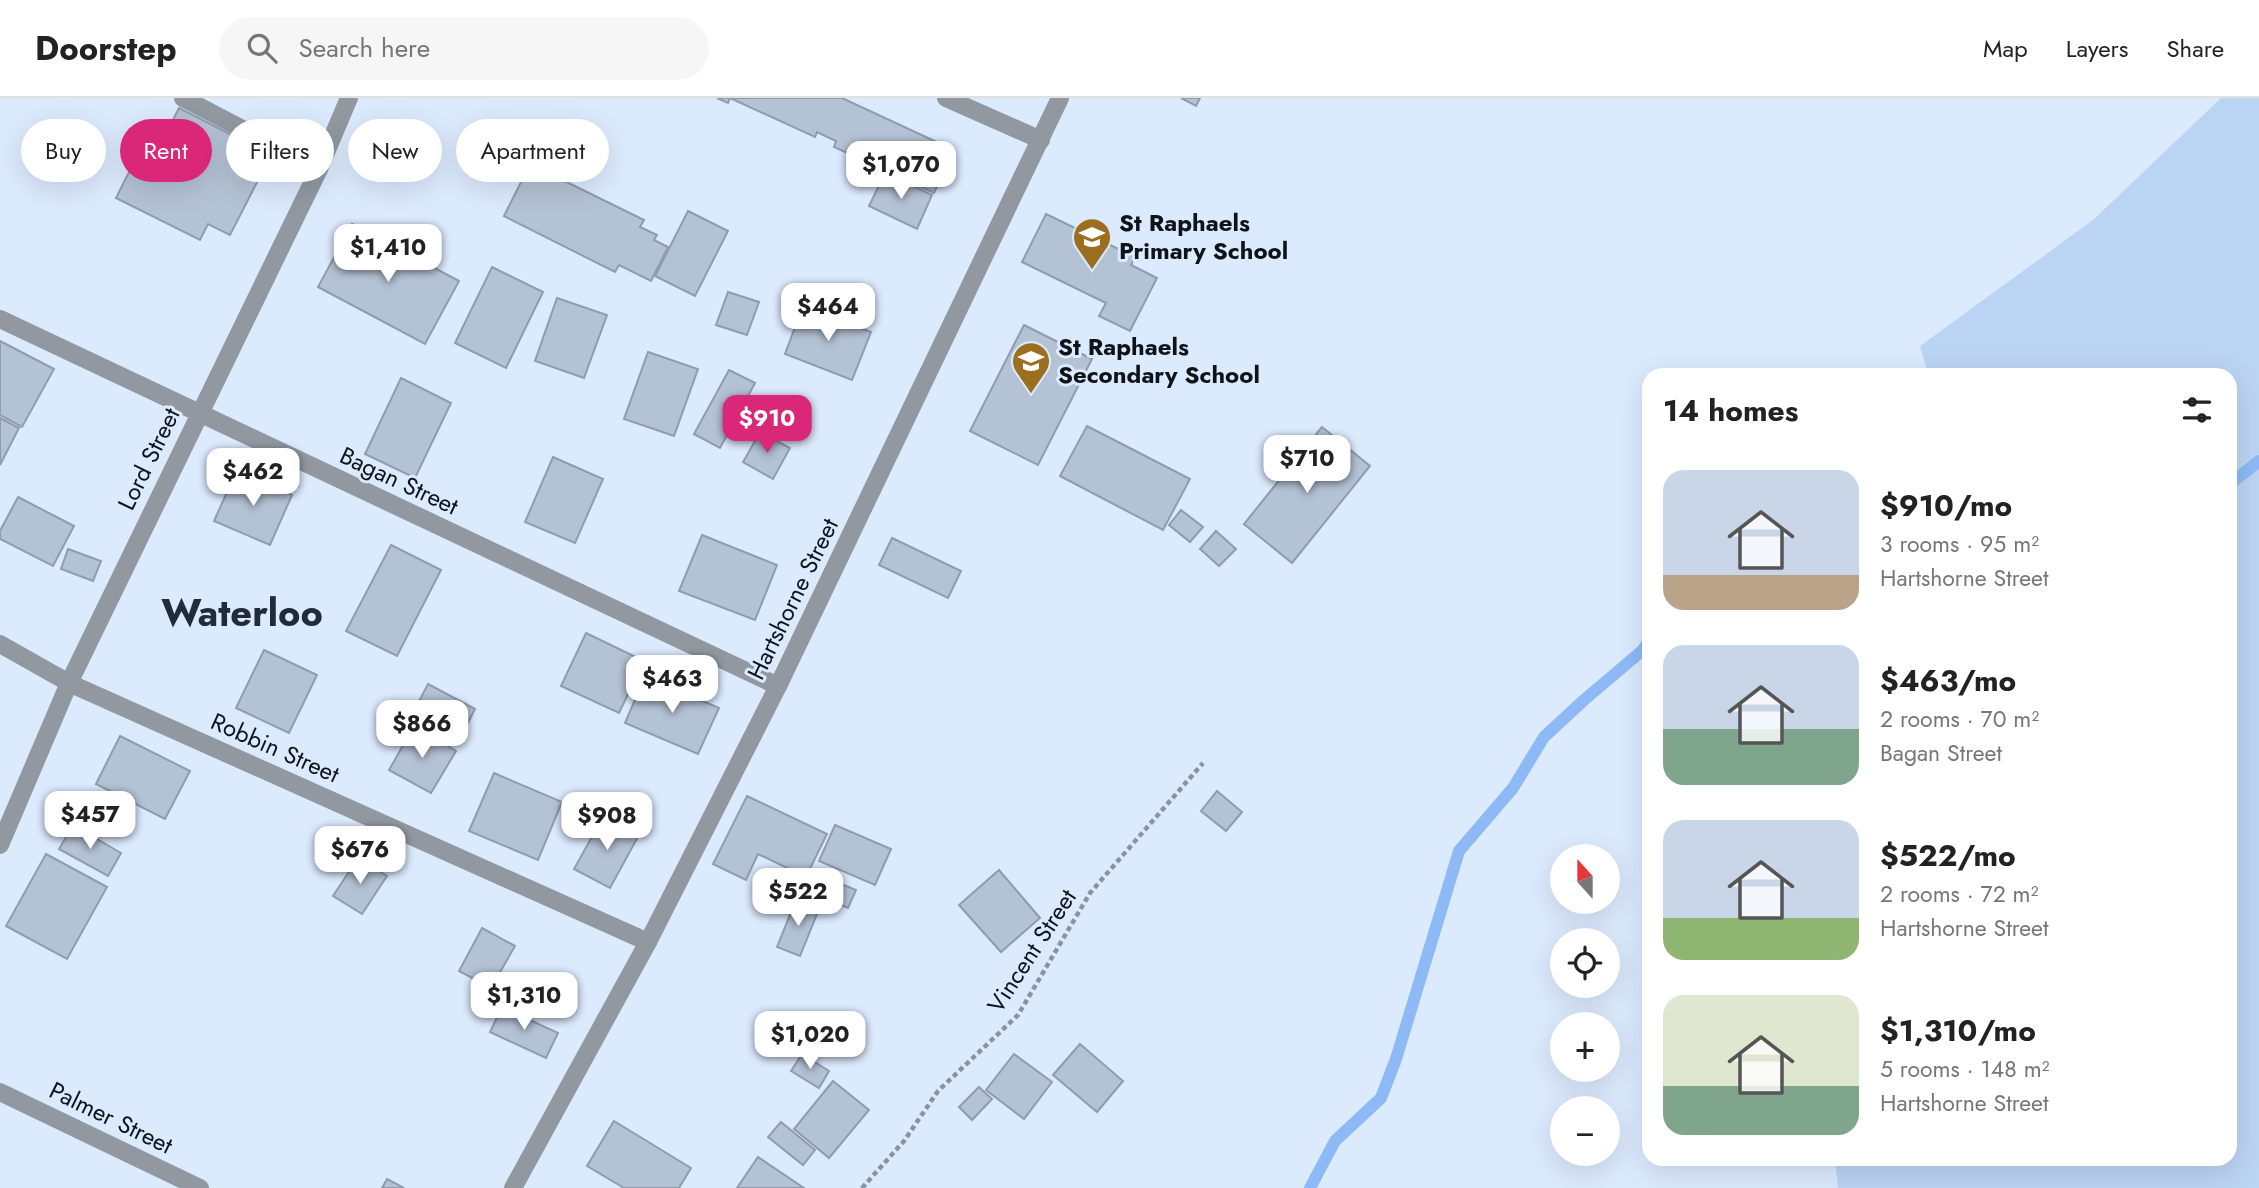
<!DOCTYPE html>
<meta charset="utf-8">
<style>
body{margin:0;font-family:Jost,sans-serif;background:#f6f6f6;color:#222;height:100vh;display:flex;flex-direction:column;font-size:26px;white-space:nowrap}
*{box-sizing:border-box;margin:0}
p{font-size:23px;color:#767676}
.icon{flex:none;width:38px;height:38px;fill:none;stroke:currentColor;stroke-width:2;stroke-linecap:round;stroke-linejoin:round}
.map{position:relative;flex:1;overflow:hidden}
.panel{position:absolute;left:1642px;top:270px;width:595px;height:798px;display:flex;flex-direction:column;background:#fff;border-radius:21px;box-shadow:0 7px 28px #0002}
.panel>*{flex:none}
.guide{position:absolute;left:21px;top:21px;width:665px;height:63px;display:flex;gap:14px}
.needle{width:46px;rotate:339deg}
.tools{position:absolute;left:1550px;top:746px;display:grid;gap:14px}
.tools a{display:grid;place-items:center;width:70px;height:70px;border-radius:50%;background:#fff;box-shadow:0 7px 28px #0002;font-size:35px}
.price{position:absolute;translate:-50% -60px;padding:0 16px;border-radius:14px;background:#fff;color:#222;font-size:23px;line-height:46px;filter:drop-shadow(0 2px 4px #0008)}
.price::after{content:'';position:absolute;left:50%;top:42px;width:21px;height:16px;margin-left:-10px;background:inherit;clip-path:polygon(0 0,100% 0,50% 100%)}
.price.selected{background:#db2777;color:#fff}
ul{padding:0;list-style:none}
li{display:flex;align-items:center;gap:21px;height:175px;padding:0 21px}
li span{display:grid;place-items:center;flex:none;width:196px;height:140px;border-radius:21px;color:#555}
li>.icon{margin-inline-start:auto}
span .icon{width:84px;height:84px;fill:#fffc;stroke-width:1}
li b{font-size:30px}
h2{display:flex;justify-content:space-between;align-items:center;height:84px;padding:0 21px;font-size:30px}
.tag{padding:0 24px;border-radius:32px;background:#fff;box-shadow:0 7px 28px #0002;font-size:24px;line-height:63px}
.tag.selected{background:#db2777;color:#fff}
header{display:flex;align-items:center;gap:42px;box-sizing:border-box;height:98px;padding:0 35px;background:#fff;border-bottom:2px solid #e0e0e0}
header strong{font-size:33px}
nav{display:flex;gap:38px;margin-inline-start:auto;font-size:24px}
.search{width:490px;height:63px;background:#f6f6f6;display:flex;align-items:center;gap:18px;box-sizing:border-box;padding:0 24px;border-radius:38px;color:#767676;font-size:26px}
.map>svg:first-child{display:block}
</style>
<header>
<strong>Doorstep</strong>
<div class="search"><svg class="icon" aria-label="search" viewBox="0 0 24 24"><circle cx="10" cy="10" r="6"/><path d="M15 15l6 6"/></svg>Search here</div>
<nav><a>Map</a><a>Layers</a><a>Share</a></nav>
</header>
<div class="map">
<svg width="2259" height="1090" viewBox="0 0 2259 1090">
<rect width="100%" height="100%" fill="#dceafe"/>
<polygon fill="#bcd4f4" points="2221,0 2259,0 2259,1090 1838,1090 1835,1061 2230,1060 2230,276 1928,276 1920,248 2093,122"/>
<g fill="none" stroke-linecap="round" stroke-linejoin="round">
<g stroke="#8dbaf6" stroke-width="12">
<polyline points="2230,386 2259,363"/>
<polyline points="1310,1090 1335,1043 1381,1000 1396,961 1459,753 1513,690 1544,639 1584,602 1643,552 1648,544"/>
</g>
</g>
<g fill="#b4c2d5" stroke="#8f9cae" stroke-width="2">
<polygon points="717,0 842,0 954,52 934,95 834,49 836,43 817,34 815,39 730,0 728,5"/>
<polygon points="1181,0 1200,0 1196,8"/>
<polygon points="179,10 271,57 230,137 208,126 200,142 116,100 140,52 154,59"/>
<polygon points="530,66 644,122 640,129 657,137 654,142 668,149 651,183 619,167 615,174 504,118"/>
<polygon points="885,75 932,97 917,131 869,108"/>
<polygon points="688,113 728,133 695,198 655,178"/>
<polygon points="1046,116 1135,159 1131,167 1157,180 1130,233 1099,218 1106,205 1022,164"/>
<polygon points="352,126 459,183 425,246 318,189"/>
<polygon points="492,169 543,194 506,270 455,245"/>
<polygon points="728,194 759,204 747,237 716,227"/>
<polygon points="557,200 607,217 584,280 535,263"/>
<polygon points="803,208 871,234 852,282 785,256"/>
<polygon points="1024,227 1092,261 1038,367 970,333"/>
<polygon points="0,243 54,271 22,329 0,317"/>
<polygon points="648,254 698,271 674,338 624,321"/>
<polygon points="729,272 755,285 720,350 694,336"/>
<polygon points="401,280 451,305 415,380 365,356"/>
<polygon points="0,320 19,330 0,367"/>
<polygon points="1087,328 1190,381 1163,432 1060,378"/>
<polygon points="1322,329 1370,368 1292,465 1244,426"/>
<polygon points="760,334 790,350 773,381 743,364"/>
<polygon points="553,359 603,381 575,445 525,424"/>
<polygon points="236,374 292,397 270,447 214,423"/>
<polygon points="18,399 74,428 53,468 0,441 0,433"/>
<polygon points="1181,412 1203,429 1190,444 1169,427"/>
<polygon points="1216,433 1236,451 1219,468 1200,451"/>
<polygon points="702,437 777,467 755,522 679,493"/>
<polygon points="892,440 961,473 948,500 879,467"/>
<polygon points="391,447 441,472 397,558 346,533"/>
<polygon points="68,451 101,463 93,483 61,471"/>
<polygon points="586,535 644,563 619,615 561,588"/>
<polygon points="264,552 317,577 289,635 236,610"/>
<polygon points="645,578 719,610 698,656 625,625"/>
<polygon points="428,586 475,611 464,633 416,609"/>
<polygon points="414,628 456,653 431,695 389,672"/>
<polygon points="120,638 190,673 165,721 96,686"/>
<polygon points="494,675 562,704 538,762 469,733"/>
<polygon points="1217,693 1242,714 1226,733 1201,713"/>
<polygon points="747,698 827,736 806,779 758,756 746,782 713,766"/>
<polygon points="603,719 639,737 610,790 574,771"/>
<polygon points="73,727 121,755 108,778 59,751"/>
<polygon points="835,727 891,751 875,787 819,763"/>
<polygon points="46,756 107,789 67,861 6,828"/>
<polygon points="358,760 387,778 362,816 333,798"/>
<polygon points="999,772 1040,820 1001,854 959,807"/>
<polygon points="817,776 856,792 848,810 809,794"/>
<polygon points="796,802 819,811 800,858 777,849"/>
<polygon points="482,830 515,848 491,890 459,873"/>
<polygon points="502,909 558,935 546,960 490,934"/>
<polygon points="1080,946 1123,983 1097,1014 1053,977"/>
<polygon points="802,956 829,973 819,990 791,973"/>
<polygon points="1014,956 1052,984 1024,1021 986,992"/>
<polygon points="833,983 869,1012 829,1060 794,1031"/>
<polygon points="979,989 992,1001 972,1022 959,1009"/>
<polygon points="614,1023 691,1070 679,1090 624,1090 587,1068"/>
<polygon points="781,1024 815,1052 803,1067 768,1039"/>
<polygon points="758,1059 804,1090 737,1090"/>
<polygon points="387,1081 404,1090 382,1090"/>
</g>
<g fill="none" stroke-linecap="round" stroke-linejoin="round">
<polyline stroke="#8893a2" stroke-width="4.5" stroke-dasharray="5 3.5" stroke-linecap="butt" points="862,1090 904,1043 938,993 1018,917 1090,795 1203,665"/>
<g stroke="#9198a0" stroke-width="18">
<polyline points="183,0 319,71"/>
<polyline points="946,0 1041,42"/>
<polyline points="0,221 778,588"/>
<polyline points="0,546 69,585 648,844"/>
<polyline points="0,747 69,585 319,71 349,0"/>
<polyline points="0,994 200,1090"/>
<polyline points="513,1090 648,844 778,588 1060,0"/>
</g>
</g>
<defs>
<symbol id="school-pin" viewBox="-11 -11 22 30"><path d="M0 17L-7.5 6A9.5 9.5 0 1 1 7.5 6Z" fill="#9c6e1f" stroke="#dceafe"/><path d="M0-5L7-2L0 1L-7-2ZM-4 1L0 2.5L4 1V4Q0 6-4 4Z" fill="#fff"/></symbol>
</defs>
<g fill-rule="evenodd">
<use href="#school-pin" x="1070" y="117" width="44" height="60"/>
<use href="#school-pin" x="1009" y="241" width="44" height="60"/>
</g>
<g text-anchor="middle" stroke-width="6" stroke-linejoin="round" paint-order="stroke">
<g font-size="24" font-weight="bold" fill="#0e131a" stroke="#dceafe" text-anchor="start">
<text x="1119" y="133">St Raphaels<tspan x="1119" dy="28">Primary School</tspan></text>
<text x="1058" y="257">St Raphaels<tspan x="1058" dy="28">Secondary School</tspan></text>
</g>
<g font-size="24" fill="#0e131a" stroke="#dceafe">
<text transform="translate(149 361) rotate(-64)" y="8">Lord Street</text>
<text transform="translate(399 383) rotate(25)" y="8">Bagan Street</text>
<text transform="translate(793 501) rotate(-64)" y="8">Hartshorne Street</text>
<text transform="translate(275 650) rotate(24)" y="8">Robbin Street</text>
<text transform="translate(1032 853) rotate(-57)" y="8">Vincent Street</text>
<text transform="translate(111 1020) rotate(26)" y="8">Palmer Street</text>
</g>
<g font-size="38" font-weight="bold" fill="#212c3a" stroke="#dceafe">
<text x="242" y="528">Waterloo</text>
</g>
</g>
</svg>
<div class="tools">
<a><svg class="needle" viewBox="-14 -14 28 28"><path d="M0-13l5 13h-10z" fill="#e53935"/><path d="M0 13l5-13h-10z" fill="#767676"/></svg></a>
<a><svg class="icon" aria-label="locate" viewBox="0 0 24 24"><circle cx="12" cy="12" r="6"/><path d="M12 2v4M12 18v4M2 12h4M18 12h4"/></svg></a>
<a>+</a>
<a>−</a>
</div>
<b class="price" style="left:901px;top:103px">$1,070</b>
<b class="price" style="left:388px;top:186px">$1,410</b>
<b class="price" style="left:828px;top:245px">$464</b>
<b class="price selected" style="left:767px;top:357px">$910</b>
<b class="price" style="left:1307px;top:397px">$710</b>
<b class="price" style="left:253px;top:410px">$462</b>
<b class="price" style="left:672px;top:617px">$463</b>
<b class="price" style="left:422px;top:662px">$866</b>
<b class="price" style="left:90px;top:753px">$457</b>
<b class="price" style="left:607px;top:754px">$908</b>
<b class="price" style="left:360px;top:788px">$676</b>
<b class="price" style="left:798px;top:830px">$522</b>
<b class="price" style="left:524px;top:934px">$1,310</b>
<b class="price" style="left:810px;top:973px">$1,020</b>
<div class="guide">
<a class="tag">Buy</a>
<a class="tag selected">Rent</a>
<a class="tag">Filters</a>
<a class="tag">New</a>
<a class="tag">Apartment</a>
</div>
<section class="panel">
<h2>14 homes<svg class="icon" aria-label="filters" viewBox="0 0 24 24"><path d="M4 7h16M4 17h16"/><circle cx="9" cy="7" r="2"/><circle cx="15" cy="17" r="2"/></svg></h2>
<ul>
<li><span style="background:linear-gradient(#c9d6e8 75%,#b9a48a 0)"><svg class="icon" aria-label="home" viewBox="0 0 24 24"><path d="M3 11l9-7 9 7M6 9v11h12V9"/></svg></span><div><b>$910/mo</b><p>3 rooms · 95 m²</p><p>Hartshorne Street</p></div></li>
<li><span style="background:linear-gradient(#c9d6e8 60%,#7fa58c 0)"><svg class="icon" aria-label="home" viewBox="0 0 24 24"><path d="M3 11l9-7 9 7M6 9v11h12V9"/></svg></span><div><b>$463/mo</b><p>2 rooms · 70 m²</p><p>Bagan Street</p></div></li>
<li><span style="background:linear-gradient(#c9d6e8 70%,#8fb573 0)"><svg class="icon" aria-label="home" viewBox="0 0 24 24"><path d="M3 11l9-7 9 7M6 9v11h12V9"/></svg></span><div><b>$522/mo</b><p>2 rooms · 72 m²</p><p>Hartshorne Street</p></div></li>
<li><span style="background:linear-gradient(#dfe7d0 65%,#7fa58c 0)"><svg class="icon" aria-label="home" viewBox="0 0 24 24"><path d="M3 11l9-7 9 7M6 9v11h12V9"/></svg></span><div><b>$1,310/mo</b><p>5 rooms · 148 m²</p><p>Hartshorne Street</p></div></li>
</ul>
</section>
</div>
